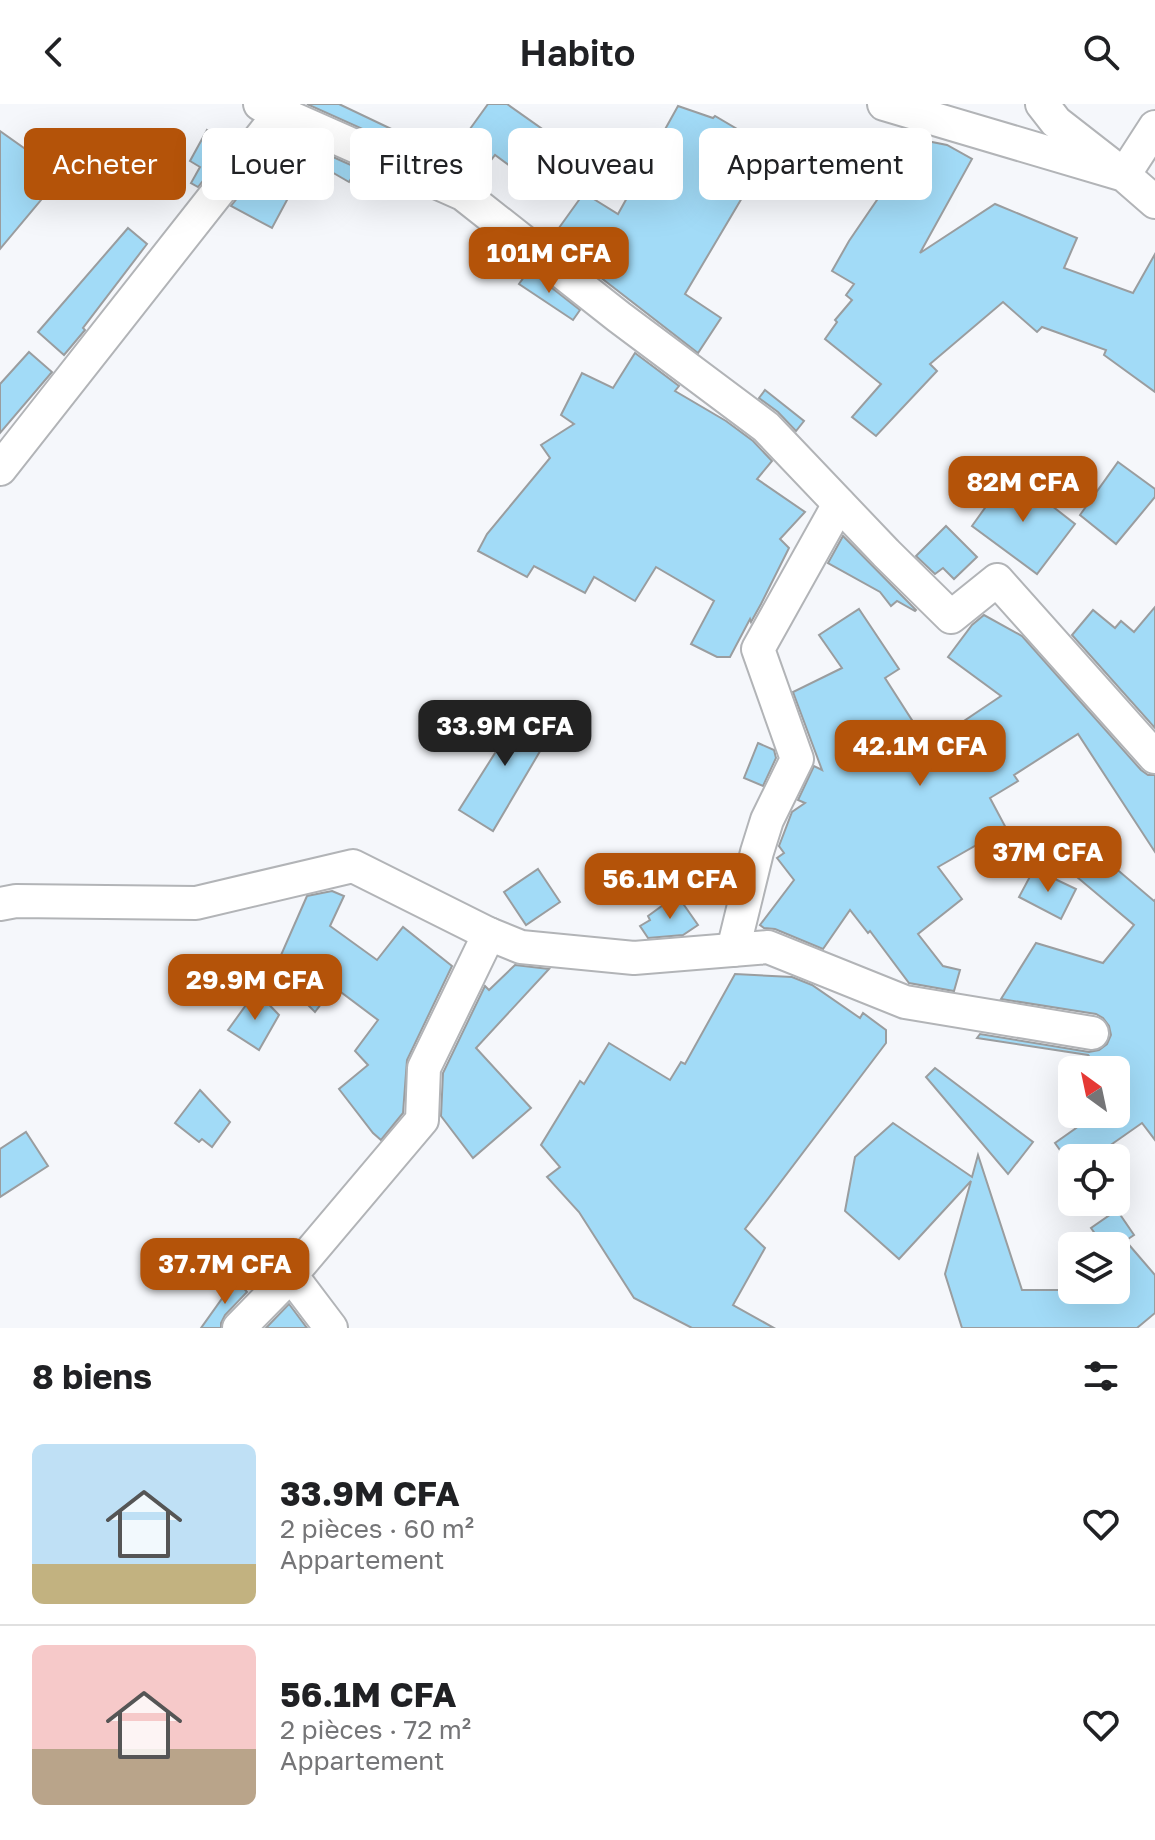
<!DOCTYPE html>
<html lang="fr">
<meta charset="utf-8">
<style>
body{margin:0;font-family:"Golos Text",sans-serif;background:#f2f2f2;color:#202124;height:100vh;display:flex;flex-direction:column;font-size:30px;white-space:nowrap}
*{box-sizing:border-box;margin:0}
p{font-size:26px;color:#757577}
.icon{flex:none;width:44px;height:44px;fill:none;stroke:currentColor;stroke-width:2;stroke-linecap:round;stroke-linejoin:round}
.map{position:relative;height:1224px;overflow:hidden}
.side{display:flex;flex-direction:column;background:#fff;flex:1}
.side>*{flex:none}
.top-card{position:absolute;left:24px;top:24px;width:1108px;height:72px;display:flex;gap:16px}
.needle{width:52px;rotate:327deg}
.tools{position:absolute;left:1058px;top:952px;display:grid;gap:16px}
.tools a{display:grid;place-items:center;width:72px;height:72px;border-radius:12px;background:#fff;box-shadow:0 8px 32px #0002;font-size:40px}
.price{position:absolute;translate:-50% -68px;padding:0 18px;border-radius:16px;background:#b45309;color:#fff;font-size:26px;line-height:52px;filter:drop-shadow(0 2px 4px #0008)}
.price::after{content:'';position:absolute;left:50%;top:48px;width:24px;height:18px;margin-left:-12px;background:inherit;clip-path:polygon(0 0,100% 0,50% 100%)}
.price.selected{background:#222;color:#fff}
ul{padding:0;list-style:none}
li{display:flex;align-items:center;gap:24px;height:200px;padding:0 32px}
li+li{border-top:2px solid #e0e0e0}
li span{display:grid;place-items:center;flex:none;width:224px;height:160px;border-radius:12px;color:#555}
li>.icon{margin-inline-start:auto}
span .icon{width:96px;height:96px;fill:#fffc;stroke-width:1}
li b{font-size:34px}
h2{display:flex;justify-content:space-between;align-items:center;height:96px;padding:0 32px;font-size:34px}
.chip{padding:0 28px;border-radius:12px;background:#fff;box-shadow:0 8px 32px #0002;font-size:28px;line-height:72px}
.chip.selected{background:#b45309;color:#fff}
header{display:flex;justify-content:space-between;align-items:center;height:104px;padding:0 32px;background:#fff;font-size:36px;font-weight:600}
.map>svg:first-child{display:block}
</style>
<header><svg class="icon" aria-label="back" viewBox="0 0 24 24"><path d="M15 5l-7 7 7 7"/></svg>Habito<svg class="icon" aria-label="search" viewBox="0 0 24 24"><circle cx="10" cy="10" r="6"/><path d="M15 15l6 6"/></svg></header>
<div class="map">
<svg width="1155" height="1224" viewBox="0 0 1155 1224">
<rect width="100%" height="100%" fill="#f5f7fb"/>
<g fill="#a2dbf7" stroke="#9a9d9f" stroke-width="2">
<polygon points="307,0 339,0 404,31 398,41"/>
<polygon points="488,0 507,0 572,46 543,86 495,51 476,76 444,61"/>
<polygon points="678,2 713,14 715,12 771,45 685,190 721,214 698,249 551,135 584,89 618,110"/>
<polygon points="207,26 231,41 198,83 191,79 200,63 190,57"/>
<polygon points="0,27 62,71 0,145"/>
<polygon points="887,29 947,41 972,55 920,149 995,100 1077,134 1064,164 1133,189 1155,150 1155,288 1104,251 1106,246 1042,223 1037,228 1003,198 930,260 937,267 876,332 852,313 881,280 825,235 837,218 835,216 852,196 846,191 854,180 832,167 849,137 881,90 799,66 812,31 834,41 837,32 884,47"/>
<polygon points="286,32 380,74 374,85 352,73 349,78 309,55 272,124 231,102"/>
<polygon points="128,124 147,140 83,224 85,226 64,251 38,228"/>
<polygon points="529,166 580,206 573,216 519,180"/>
<polygon points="29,248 52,268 0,329 0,280"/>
<polygon points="635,249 679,282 675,287 726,317 753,337 772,357 757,375 805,408 780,435 789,444 761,500 751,518 750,515 730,553 717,553 691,540 714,497 656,463 635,497 594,473 585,489 534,462 527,473 478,447 487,430 550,354 541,341 574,320 561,311 582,269 613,284"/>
<polygon points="765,286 804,317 796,327 778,308 759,294"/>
<polygon points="1118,358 1155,385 1155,393 1116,440 1080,411"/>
<polygon points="1010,369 1075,420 1037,470 972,422"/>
<polygon points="946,422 977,453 954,475 943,464 935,470 916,452"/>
<polygon points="843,432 916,506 915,507 897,497 891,502 880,488 828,459"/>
<polygon points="1155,503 1155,624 1072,531 1093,506 1115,524 1121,517 1134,528"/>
<polygon points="859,505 899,565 885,574 928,641 1001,592 948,553 972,521 984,511 1022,532 1141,666 1148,671 1155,671 1155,748 1078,630 1014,671 1018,677 990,694 1006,724 938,763 962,795 918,830 943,862 960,866 954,887 909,879 870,827 868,829 850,806 823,845 775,825 764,824 760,821 794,776 777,754 784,749 779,742 792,708 805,699 798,696 814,662 822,666 793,588 842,564 819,531"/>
<polygon points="518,601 549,632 493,727 459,706 502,638 491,627"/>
<polygon points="758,639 774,646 776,654 763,682 744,674"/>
<polygon points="1086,739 1154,797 1155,796 1155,1036 1142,1019 1092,1054 1072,1054 1072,1063 1055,1039 1096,1010 1116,1010 1116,996 1121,992 1116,986 1116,966 1100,966 1088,951 977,934 980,930 1089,948 1099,946 1107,940 1111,931 1109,922 1103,914 1096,910 1001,895 1036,839 1103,859 1134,821 1065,763"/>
<polygon points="538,765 560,798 526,821 504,788"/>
<polygon points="1034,765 1076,785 1061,815 1019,793"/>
<polygon points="332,787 344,792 330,822 377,856 403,823 452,862 407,956 403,1009 381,1036 373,1029 339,985 368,961 355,947 378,916 334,883 315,908 274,867 307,792"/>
<polygon points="677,791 698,821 683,831 648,834 640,822 650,816 648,812"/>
<polygon points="515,861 549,865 476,944 531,1004 473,1054 441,1012 443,969 485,882 489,886"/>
<polygon points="735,870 792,873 812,881 860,914 863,909 886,926 886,939 745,1125 765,1144 733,1201 774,1224 692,1224 634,1194 579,1108 547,1073 560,1063 541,1041 580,977 584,980 609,939 670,976 681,958 685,960"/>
<polygon points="256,887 279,911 259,946 228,926"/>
<polygon points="935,964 1033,1038 1008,1070 926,973"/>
<polygon points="200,986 230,1018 212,1043 202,1035 199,1038 175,1019"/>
<polygon points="893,1019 972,1073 978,1051 1022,1186 1116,1186 1116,1153 1130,1142 1155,1171 1155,1209 1137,1224 962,1224 945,1170 971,1077 899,1155 845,1107 855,1053"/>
<polygon points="26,1028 48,1062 0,1093 0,1045"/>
<polygon points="1117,1106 1134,1131 1116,1143 1104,1142 1091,1124"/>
<polygon points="236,1175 247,1188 225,1211 221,1219 221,1224 201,1224"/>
<polygon points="289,1200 307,1224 266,1224"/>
</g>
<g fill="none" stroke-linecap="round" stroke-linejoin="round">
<defs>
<g id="street">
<polyline points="260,0 463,90 619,213 766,323 886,449 951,513 997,476 1155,653"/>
<polyline points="884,0 1124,71 1155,98"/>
<polyline points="1042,0 1056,18 1124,71 1155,23"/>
<polyline points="0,365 280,9 284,0"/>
<polyline points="0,800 16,797 196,799 353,762 489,830 521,843 634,854 768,843 905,898 1092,929"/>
<polyline points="733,846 757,748 767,716 797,655 758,545 839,400"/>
<polyline points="239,1224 291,1171"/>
<polyline points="331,1224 291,1171 422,1016 424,964 489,830"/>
</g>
</defs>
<use href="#street" stroke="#b2b4b7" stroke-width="36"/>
<use href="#street" stroke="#fff" stroke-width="32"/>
</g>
</svg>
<div class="tools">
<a><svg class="needle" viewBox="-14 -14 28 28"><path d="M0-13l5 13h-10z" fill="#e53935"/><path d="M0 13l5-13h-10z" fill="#757577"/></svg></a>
<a><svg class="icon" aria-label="locate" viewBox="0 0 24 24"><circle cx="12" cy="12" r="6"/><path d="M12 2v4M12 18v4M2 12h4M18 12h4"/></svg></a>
<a><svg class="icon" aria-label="layers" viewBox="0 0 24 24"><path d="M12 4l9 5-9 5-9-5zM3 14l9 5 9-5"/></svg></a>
</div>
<b class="price" style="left:549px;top:191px">101M CFA</b>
<b class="price" style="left:1023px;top:420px">82M CFA</b>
<b class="price selected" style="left:505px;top:664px">33.9M CFA</b>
<b class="price" style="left:920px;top:684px">42.1M CFA</b>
<b class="price" style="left:1048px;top:790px">37M CFA</b>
<b class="price" style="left:670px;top:817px">56.1M CFA</b>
<b class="price" style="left:255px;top:918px">29.9M CFA</b>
<b class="price" style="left:225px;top:1202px">37.7M CFA</b>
<div class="top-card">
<a class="chip selected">Acheter</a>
<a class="chip">Louer</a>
<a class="chip">Filtres</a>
<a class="chip">Nouveau</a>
<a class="chip">Appartement</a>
</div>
</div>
<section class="side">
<h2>8 biens<svg class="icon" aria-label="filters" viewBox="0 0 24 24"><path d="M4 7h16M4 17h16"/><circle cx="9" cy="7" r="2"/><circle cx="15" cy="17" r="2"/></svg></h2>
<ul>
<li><span style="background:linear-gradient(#bfe0f5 75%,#c2b280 0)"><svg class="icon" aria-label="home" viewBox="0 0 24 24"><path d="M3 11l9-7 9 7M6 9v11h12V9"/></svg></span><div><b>33.9M CFA</b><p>2 pièces · 60 m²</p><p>Appartement</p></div><svg class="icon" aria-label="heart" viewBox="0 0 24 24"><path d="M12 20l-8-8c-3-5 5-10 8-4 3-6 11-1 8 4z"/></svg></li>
<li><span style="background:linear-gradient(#f6c9c9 65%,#b9a48a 0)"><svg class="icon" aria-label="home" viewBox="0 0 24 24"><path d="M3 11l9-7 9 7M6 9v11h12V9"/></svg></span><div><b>56.1M CFA</b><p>2 pièces · 72 m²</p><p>Appartement</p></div><svg class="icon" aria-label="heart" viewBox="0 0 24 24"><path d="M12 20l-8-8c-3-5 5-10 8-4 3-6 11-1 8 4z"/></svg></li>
</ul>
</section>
